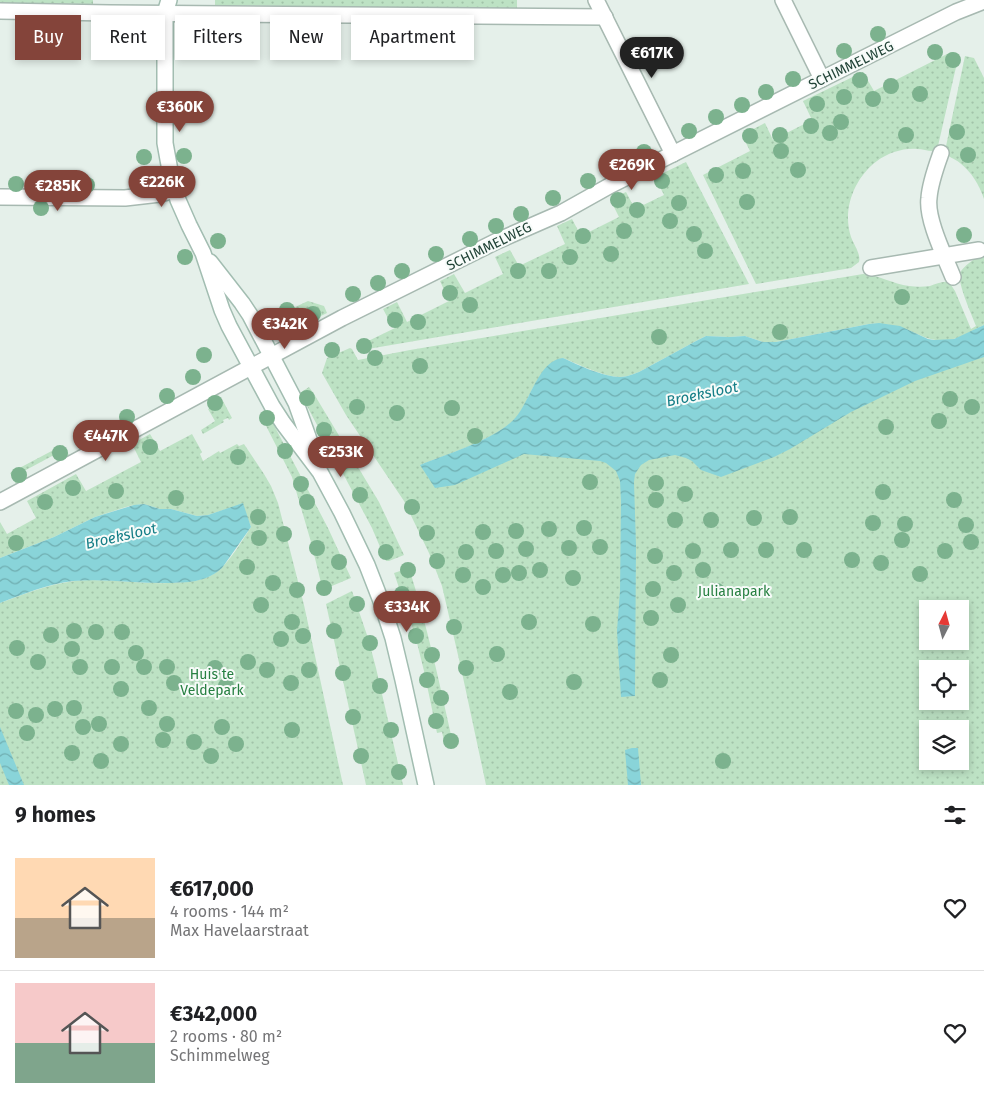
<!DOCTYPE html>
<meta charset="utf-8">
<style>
body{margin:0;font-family:"Fira Sans",sans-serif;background:#f6f6f6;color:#202124;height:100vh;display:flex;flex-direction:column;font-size:19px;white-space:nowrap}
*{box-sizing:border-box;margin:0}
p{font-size:16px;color:#757577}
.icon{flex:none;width:28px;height:28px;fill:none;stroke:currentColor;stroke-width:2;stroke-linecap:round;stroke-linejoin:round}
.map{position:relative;height:785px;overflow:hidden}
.sheet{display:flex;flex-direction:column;background:#fff;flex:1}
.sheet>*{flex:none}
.banner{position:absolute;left:15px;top:15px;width:500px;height:45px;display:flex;gap:10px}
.needle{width:32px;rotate:6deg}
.fabs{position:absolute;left:919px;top:600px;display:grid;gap:10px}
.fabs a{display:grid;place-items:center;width:50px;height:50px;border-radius:0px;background:#fff;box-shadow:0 2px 8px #0003;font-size:25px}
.price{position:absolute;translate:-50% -42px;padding:0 11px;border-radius:18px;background:#84443a;color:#fff;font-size:16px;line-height:32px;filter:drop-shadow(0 1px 2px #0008)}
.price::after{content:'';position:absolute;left:50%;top:30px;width:15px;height:11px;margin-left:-8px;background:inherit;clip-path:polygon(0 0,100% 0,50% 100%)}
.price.active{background:#222;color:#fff}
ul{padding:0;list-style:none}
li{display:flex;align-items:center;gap:15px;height:125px;padding:0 15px}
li+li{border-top:1px solid #e0e0e0}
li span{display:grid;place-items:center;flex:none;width:140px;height:100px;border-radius:0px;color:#555}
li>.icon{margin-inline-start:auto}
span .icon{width:60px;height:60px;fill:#fffc;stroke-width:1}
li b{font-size:21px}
h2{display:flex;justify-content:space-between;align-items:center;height:60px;padding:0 15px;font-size:21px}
.pill{padding:0 18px;border-radius:0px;background:#fff;box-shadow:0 2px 8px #0003;font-size:18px;line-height:45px}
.pill.active{background:#84443a;color:#fff}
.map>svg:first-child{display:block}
</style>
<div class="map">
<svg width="984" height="785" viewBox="0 0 984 785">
<defs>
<pattern id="green-dots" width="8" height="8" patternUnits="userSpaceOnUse" patternTransform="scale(1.25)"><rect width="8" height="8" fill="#bde2c4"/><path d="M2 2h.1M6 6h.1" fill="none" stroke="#a2c3a9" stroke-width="1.8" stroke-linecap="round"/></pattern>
<pattern id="water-waves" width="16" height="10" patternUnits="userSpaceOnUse" patternTransform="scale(1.25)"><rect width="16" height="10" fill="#89d4d9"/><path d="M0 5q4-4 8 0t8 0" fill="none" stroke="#70aeb1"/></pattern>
</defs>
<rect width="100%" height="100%" fill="#e5f0ea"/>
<g fill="url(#green-dots)" fill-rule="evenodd">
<polygon points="0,0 93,0 93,4 0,3"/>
<polygon points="215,0 517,0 517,9 215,5"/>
<path d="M951 52 959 54 938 146C936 149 936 150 932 151 928 151 922 149 917 149 903 148 888 153 877 161 854 178 842 210 851 237 854 245 861 254 859 262L851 268 756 284 703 175 750 151 742 135 765 123 773 140 812 120 803 101 863 72 874 91Z"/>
<path d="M965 56 974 58 984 78V199C979 184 972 173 960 163 954 158 948 158 945 151Z"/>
<polygon points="686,162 749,284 362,350 360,345 395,328 393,323 391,324 383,309 397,302 407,322 449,301 440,281 454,274 465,293 503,274 495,257 510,250 519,266 565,244 557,226 572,219 581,236 619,217 610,199 626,192 635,209 664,195 655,177"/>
<path d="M984 253V325C973 330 960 339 948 340 932 342 922 336 908 330 896 325 881 323 869 324L776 342H763L745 336 729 337 706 336 696 341 639 372C633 374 627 377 620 377 604 377 578 364 563 358 554 365 543 373 537 381 529 393 525 407 516 418 497 439 447 454 420 465L984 341V785H486L461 668 442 586 429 553 404 501 346 415 322 373 327 358 350 348 352 349 358 360 410 350 863 274C879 275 893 284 909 286 916 287 923 287 930 286 936 284 942 281 949 282L955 291 971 329 976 326C972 315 957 283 960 273 963 266 977 257 984 253ZM928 609H960V641H928ZM928 669H960V701H928ZM928 729H960V761H928Z"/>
<polygon points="308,301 324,306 327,313 300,326 291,309"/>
<polygon points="309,387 314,394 379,502 404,555 389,561 386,561 372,528 300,393"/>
<polygon points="223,401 232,418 229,420 228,418 223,420 224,422 203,434 201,430 215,421 208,409"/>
<polygon points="266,410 328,528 351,578 327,588 327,590 323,591 311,542 292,477 260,414"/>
<path d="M150 434 160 451 192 434 202 452 200 454 203 461 219 451 220 453 237 444 239 446 244 444 264 474 271 486 278 503 304 605 343 785H0V603C29 592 57 581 88 580 116 580 144 584 172 583 185 582 198 582 210 576 226 569 241 542 251 527L242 504 208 515 197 516 171 509H160L144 504 129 506 95 517 54 537 0 558V522L7 534 36 518 27 501 76 474 86 491 141 462 132 444Z"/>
<polygon points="63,445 69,455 57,461 54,455 24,471 27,478 16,484 10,473"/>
<path d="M409 568C427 625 440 685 453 744L445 746 442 732 437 733 424 671 415 635 394 573Z"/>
<polygon points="352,591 368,638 376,668 403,785 366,785 326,604"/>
</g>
<g fill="url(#water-waves)">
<path d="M879 323 900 326 928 339 934 340 954 339 984 325V357L915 381 851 412 790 449 774 457 721 477 701 470 692 461 686 458 675 455 649 460 641 465 635 474 634 482 636 545 635 696 621 697 617 631 620 591 621 501 620 481 616 471 606 463 600 461 524 454 455 485 435 488 420 465C447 454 498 439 516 417 530 401 539 360 563 358 578 365 604 377 620 377 627 377 633 374 639 372L696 341 706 336 729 337 745 336 763 342H776L869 324Z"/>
<path d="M243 503 251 527 222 568C215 574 208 578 199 580 190 583 181 582 172 583 139 584 106 578 73 581 47 584 24 594 0 603V558L54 537 95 517 134 505 144 504 160 509H171L197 516 208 515Z"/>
<polygon points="0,727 24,785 9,785 0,763"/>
<polygon points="632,748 638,748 641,785 628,785 625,750"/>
</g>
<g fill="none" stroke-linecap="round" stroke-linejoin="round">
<defs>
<g id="street">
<polyline points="596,0 673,154"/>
<polyline points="783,0 822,79"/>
<polyline points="0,11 110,13 605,17"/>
<path d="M941 153C936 167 930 183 929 198 926 219 945 257 953 277"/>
<polyline points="0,197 125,198 160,194 175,190"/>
<polyline points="871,268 979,250"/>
<polyline points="0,502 342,318 497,241 561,213 611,185 822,79 956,12 984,1"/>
</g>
<g id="secondary">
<polyline points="169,0 165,13 165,143 171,176 178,200 189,225 203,253 222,310 229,326 272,406 283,423 320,472 342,513 367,565 381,601 393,638 403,680 426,785"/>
<polyline points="210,262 242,303 250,315 296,403 316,459"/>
</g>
</defs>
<use href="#street" stroke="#a7b9b1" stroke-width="18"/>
<use href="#secondary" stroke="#a2bdb1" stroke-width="18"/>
<use href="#street" stroke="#fff" stroke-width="15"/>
<use href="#secondary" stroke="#fff" stroke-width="15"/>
</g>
<g fill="#7cb28e">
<circle cx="878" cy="34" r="8"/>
<circle cx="144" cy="46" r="8"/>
<circle cx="184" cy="50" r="8"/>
<circle cx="844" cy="51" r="8"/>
<circle cx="935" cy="52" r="8"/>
<circle cx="953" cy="60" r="8"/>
<circle cx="793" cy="79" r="8"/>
<circle cx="860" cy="80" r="8"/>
<circle cx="891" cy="86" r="8"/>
<circle cx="766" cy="92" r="8"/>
<circle cx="920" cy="94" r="8"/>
<circle cx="844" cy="97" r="8"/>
<circle cx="873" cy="99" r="8"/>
<circle cx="817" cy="104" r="8"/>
<circle cx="742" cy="105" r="8"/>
<circle cx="716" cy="117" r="8"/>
<circle cx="841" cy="122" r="8"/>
<circle cx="811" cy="126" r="8"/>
<circle cx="689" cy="131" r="8"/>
<circle cx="957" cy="132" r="8"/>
<circle cx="830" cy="133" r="8"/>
<circle cx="780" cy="135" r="8"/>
<circle cx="906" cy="135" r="8"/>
<circle cx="750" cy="136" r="8"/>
<circle cx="781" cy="151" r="8"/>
<circle cx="644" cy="152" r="8"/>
<circle cx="968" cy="155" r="8"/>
<circle cx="184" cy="156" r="8"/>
<circle cx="144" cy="157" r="8"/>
<circle cx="612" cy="168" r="8"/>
<circle cx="798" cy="170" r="8"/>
<circle cx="743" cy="171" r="8"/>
<circle cx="716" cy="175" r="8"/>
<circle cx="588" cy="181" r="8"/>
<circle cx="662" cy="181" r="8"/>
<circle cx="16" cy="184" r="8"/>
<circle cx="87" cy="185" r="8"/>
<circle cx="553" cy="198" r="8"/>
<circle cx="618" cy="200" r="8"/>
<circle cx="747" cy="202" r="8"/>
<circle cx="679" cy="203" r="8"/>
<circle cx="41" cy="208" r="8"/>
<circle cx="637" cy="210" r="8"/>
<circle cx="521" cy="214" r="8"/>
<circle cx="670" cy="221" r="8"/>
<circle cx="496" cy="226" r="8"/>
<circle cx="624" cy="231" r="8"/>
<circle cx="694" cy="234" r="8"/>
<circle cx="964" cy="235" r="8"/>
<circle cx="583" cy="236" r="8"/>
<circle cx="470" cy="239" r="8"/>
<circle cx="218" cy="241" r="8"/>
<circle cx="705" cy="251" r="8"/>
<circle cx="436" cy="254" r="8"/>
<circle cx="611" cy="254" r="8"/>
<circle cx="185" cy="257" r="8"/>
<circle cx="570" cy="257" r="8"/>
<circle cx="402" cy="271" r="8"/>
<circle cx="518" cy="271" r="8"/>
<circle cx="549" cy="271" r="8"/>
<circle cx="378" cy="283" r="8"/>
<circle cx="450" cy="293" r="8"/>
<circle cx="353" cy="294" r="8"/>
<circle cx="902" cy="297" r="8"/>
<circle cx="470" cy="305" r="8"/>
<circle cx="287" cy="310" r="8"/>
<circle cx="313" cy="314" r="8"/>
<circle cx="395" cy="320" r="8"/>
<circle cx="418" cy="322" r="8"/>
<circle cx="780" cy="332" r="8"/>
<circle cx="659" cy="337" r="8"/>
<circle cx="364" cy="346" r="8"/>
<circle cx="332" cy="350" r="8"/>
<circle cx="204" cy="355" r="8"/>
<circle cx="375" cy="358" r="8"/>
<circle cx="420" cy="366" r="8"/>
<circle cx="193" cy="377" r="8"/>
<circle cx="167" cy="396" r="8"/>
<circle cx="307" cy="398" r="8"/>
<circle cx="950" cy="399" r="8"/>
<circle cx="215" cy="403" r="8"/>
<circle cx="357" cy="407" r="8"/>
<circle cx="972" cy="407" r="8"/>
<circle cx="452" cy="408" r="8"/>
<circle cx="397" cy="413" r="8"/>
<circle cx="127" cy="417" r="8"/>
<circle cx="267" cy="418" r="8"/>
<circle cx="939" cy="421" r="8"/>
<circle cx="886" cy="427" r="8"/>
<circle cx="324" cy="430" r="8"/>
<circle cx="91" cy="435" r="8"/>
<circle cx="475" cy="436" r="8"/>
<circle cx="150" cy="447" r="8"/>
<circle cx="285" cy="451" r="8"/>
<circle cx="60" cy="453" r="8"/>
<circle cx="238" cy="457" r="8"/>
<circle cx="341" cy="463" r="8"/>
<circle cx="19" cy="475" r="8"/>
<circle cx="590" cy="482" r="8"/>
<circle cx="656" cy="483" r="8"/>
<circle cx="301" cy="484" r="8"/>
<circle cx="73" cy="488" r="8"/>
<circle cx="116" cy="491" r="8"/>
<circle cx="883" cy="492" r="8"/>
<circle cx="685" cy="494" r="8"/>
<circle cx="360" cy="495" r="8"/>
<circle cx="176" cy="498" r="8"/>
<circle cx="656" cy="500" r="8"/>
<circle cx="954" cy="500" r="8"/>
<circle cx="45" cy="502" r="8"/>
<circle cx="307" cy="502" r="8"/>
<circle cx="412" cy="507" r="8"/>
<circle cx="258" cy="517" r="8"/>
<circle cx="790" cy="517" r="8"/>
<circle cx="754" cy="518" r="8"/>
<circle cx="675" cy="520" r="8"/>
<circle cx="711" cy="520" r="8"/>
<circle cx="873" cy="523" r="8"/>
<circle cx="905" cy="524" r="8"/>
<circle cx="966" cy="525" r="8"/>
<circle cx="584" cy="528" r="8"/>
<circle cx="549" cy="529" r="8"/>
<circle cx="516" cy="531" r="8"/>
<circle cx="483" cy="532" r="8"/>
<circle cx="427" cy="533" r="8"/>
<circle cx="284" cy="534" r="8"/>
<circle cx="259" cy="538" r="8"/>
<circle cx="902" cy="540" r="8"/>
<circle cx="971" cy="542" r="8"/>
<circle cx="16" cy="543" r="8"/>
<circle cx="600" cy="547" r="8"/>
<circle cx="317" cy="548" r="8"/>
<circle cx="569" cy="548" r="8"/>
<circle cx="526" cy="549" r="8"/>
<circle cx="731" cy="550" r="8"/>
<circle cx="766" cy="550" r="8"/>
<circle cx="804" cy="550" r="8"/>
<circle cx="496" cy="551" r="8"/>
<circle cx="693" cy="551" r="8"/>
<circle cx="945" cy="551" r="8"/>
<circle cx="386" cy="552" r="8"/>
<circle cx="466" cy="552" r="8"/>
<circle cx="655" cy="556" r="8"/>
<circle cx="852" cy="560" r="8"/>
<circle cx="437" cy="561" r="8"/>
<circle cx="339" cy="562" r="8"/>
<circle cx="881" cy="563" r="8"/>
<circle cx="247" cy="567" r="8"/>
<circle cx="408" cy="570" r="8"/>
<circle cx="540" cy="570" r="8"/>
<circle cx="703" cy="570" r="8"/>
<circle cx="519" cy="573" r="8"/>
<circle cx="674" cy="573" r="8"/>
<circle cx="920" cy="574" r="8"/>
<circle cx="463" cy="575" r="8"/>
<circle cx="503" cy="575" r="8"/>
<circle cx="573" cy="578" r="8"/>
<circle cx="273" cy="583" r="8"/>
<circle cx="483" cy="587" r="8"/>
<circle cx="324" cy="588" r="8"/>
<circle cx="653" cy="589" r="8"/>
<circle cx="297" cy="590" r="8"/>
<circle cx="717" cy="591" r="8"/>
<circle cx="402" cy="594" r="8"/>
<circle cx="357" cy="604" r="8"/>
<circle cx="261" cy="605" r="8"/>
<circle cx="678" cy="605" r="8"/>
<circle cx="420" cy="610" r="8"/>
<circle cx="651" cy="618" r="8"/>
<circle cx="292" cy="622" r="8"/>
<circle cx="529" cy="622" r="8"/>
<circle cx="593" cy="624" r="8"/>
<circle cx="454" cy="627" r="8"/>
<circle cx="74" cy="631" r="8"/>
<circle cx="334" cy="631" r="8"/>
<circle cx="96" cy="632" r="8"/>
<circle cx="122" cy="632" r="8"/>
<circle cx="51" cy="635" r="8"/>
<circle cx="303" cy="636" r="8"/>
<circle cx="416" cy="636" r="8"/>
<circle cx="281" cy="639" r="8"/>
<circle cx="370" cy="643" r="8"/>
<circle cx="17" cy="648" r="8"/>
<circle cx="72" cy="649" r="8"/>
<circle cx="136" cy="653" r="8"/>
<circle cx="497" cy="654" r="8"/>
<circle cx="432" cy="655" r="8"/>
<circle cx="671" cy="655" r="8"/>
<circle cx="38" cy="662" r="8"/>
<circle cx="248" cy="662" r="8"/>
<circle cx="80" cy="667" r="8"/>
<circle cx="112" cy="667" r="8"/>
<circle cx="144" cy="667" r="8"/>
<circle cx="167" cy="667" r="8"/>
<circle cx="215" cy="668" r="8"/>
<circle cx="466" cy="668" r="8"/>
<circle cx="267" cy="670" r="8"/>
<circle cx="309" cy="670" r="8"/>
<circle cx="343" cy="673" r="8"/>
<circle cx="427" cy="680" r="8"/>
<circle cx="660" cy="680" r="8"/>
<circle cx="574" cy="682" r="8"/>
<circle cx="174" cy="683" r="8"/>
<circle cx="291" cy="683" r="8"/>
<circle cx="226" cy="686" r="8"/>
<circle cx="380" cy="686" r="8"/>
<circle cx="121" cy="689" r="8"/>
<circle cx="510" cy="692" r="8"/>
<circle cx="441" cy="698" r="8"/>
<circle cx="74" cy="708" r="8"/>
<circle cx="149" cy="708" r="8"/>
<circle cx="55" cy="709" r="8"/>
<circle cx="16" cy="711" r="8"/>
<circle cx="36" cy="715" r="8"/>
<circle cx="353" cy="717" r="8"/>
<circle cx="436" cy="721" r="8"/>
<circle cx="99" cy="724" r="8"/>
<circle cx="167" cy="724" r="8"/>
<circle cx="83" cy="727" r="8"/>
<circle cx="222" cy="727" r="8"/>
<circle cx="292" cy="730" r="8"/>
<circle cx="391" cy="730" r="8"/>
<circle cx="27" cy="733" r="8"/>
<circle cx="163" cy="740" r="8"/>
<circle cx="451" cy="741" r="8"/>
<circle cx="194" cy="742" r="8"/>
<circle cx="121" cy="744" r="8"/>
<circle cx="236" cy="744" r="8"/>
<circle cx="72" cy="753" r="8"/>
<circle cx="211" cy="756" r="8"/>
<circle cx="361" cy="756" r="8"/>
<circle cx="101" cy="761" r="8"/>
<circle cx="723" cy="761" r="8"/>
<circle cx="399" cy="772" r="8"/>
</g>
<g text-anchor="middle" stroke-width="4" stroke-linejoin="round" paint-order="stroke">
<g font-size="14" fill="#224438" stroke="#f7fbf9">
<text transform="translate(851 65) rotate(-26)" y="5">SCHIMMELWEG</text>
<text transform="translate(489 246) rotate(-26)" y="5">SCHIMMELWEG</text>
</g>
<g font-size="14" fill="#278042" stroke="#f7fbf9">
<text x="734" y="596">Julianapark</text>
<text x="212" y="679">Huis te<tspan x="212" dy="16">Veldepark</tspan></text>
</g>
<g font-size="15" font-style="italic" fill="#157e87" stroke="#f7fbf9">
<text transform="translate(702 394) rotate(-12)" y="5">Broeksloot</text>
<text transform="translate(121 536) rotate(-13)" y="5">Broeksloot</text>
</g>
</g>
</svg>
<div class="fabs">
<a><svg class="needle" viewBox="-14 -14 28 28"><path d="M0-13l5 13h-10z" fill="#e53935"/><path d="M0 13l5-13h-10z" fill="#757577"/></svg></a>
<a><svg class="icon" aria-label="locate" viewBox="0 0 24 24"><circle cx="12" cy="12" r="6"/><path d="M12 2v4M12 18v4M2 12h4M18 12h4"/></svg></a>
<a><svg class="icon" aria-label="layers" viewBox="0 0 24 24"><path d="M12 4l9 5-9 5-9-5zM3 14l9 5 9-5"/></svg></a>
</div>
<b class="price active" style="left:652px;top:79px">€617K</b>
<b class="price" style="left:180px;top:133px">€360K</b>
<b class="price" style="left:632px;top:191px">€269K</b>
<b class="price" style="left:162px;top:208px">€226K</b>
<b class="price" style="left:58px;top:212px">€285K</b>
<b class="price" style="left:285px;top:350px">€342K</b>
<b class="price" style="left:106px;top:462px">€447K</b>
<b class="price" style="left:341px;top:478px">€253K</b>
<b class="price" style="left:407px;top:633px">€334K</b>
<div class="banner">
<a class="pill active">Buy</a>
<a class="pill">Rent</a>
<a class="pill">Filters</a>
<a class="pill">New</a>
<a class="pill">Apartment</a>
</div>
</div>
<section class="sheet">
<h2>9 homes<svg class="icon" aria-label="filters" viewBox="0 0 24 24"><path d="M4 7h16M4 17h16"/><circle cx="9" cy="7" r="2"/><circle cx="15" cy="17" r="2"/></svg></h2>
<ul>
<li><span style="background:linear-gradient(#ffd9b3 60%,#b9a48a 0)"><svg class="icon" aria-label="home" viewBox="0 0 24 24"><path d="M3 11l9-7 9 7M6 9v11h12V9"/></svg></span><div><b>€617,000</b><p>4 rooms · 144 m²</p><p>Max Havelaarstraat</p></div><svg class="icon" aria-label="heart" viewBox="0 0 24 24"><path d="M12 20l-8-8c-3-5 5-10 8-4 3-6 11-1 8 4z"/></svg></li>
<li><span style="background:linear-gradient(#f6c9c9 60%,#7fa58c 0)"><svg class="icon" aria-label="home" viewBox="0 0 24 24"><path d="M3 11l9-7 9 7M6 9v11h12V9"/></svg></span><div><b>€342,000</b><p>2 rooms · 80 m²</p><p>Schimmelweg</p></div><svg class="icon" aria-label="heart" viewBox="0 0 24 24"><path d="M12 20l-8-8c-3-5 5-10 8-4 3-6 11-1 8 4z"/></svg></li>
</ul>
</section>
